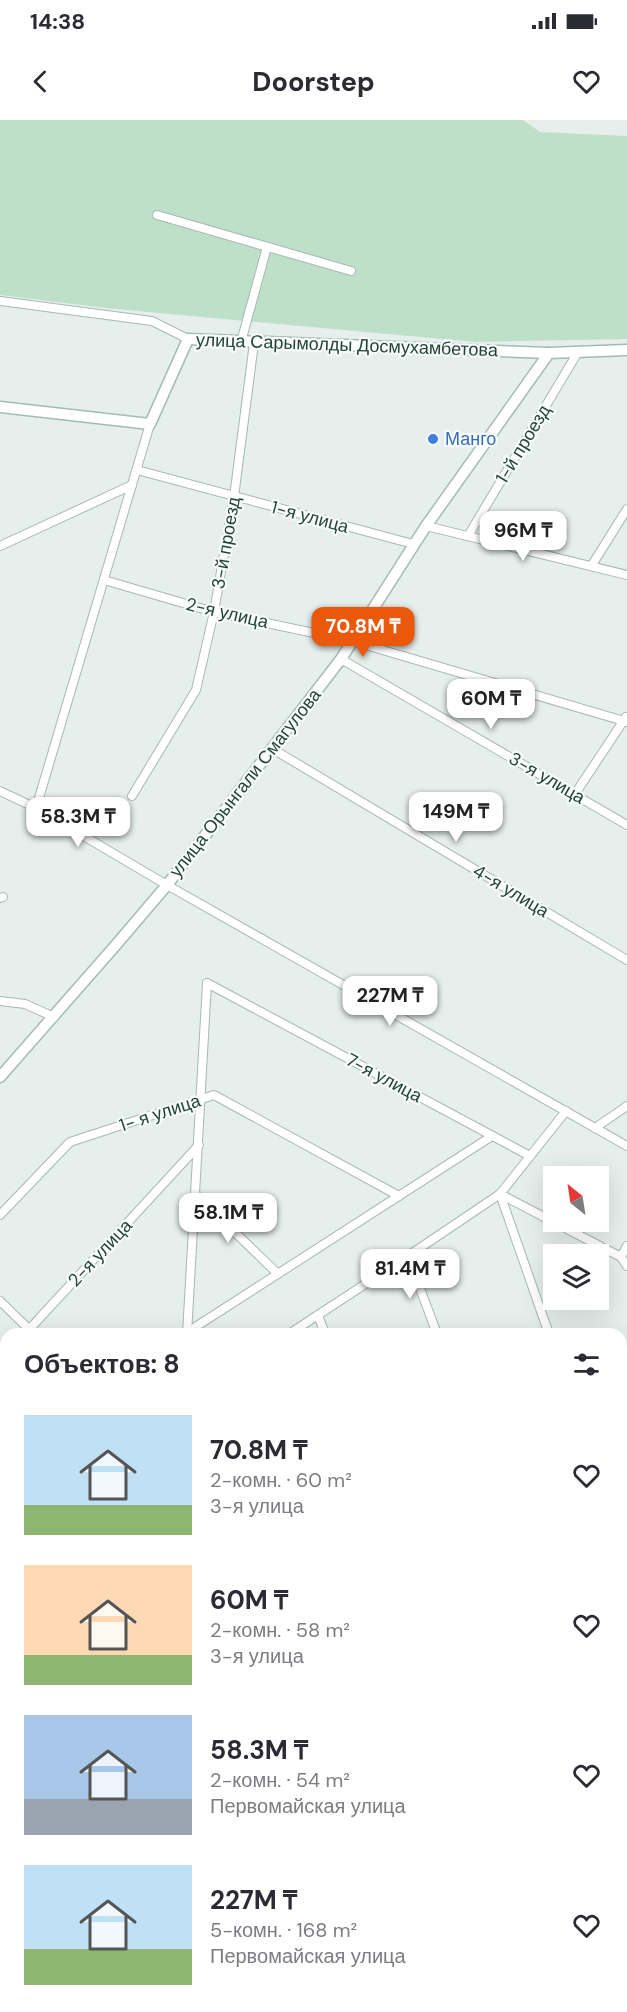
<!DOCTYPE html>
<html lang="ru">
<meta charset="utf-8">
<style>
body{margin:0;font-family:"DM Sans",sans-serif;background:#f7f7f7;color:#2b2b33;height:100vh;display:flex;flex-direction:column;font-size:22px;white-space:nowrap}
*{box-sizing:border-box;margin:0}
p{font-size:20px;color:#7c7c81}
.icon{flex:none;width:33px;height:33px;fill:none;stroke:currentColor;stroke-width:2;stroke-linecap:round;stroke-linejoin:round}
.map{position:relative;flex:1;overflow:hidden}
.details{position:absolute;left:0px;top:1208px;width:627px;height:686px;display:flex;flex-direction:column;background:#fff;border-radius:18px 18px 0 0;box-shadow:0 6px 24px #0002}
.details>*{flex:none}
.needle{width:39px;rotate:330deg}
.controls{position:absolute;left:543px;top:1046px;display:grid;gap:12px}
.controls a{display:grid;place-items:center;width:66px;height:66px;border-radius:0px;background:#fff;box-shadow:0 6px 24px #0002;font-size:30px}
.price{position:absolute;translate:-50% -51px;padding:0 14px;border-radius:12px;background:#fff;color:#222;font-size:20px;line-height:39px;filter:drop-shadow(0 2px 3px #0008)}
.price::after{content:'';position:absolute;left:50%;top:36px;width:18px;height:14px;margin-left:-9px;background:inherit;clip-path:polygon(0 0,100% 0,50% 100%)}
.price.active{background:#ea580c;color:#fff}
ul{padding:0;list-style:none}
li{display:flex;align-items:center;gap:18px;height:150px;padding:0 24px}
li span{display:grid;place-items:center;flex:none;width:168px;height:120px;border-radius:0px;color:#555}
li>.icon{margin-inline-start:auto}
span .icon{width:72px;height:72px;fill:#fffc;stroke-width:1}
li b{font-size:26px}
h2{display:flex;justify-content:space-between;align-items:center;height:72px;padding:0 24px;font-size:26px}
.status{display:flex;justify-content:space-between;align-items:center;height:42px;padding:0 30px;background:#fff;direction:ltr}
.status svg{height:16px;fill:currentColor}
header{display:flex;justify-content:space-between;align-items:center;height:78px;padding:0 24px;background:#fff;font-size:27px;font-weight:700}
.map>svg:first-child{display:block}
</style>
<div class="status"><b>14:38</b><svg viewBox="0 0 49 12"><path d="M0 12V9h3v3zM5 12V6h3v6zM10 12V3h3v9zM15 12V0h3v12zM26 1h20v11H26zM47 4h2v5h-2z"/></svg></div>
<header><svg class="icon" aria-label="back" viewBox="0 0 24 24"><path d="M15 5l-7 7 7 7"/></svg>Doorstep<svg class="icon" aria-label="heart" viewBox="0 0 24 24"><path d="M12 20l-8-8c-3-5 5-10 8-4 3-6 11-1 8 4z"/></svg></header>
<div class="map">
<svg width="627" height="1892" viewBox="0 0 627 1892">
<rect width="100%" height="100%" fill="#e6efeb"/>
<polygon fill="#bfe0c8" points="0,0 523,0 540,12 627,16 627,219 475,222 105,188 0,175"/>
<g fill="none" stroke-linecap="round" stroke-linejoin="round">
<defs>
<g id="street">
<polyline points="157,95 351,151"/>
<polyline points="0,181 152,201 188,219"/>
<polyline points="241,222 267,127"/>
<polyline points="137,350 413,424"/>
<polyline points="426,406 627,455"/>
<polyline points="468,416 578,232"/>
<polyline points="0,426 132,365"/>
<polyline points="592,445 627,389"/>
<polyline points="104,460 214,492 352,521 627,602"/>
<polyline points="341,539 627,705"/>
<polyline points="271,628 627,840"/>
<polyline points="0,671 36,688 167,765 627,1026"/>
<polyline points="575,674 626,597"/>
<polyline points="132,676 196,570 214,492 234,377 254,223"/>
<polyline points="36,688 150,304"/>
<polyline points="0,778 3,777"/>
<polyline points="0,881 25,884 54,897"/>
<polyline points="595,1008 627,986"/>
<polyline points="500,1074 549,1214"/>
<polyline points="500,1074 621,1137 627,1146"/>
<polyline points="196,1075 278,1154"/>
<polyline points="0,1095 70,1022 214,975 399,1076"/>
<polyline points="408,1136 437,1214"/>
<polyline points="621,1137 627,1126"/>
<polyline points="0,1181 34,1214"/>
<polyline points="318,1195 325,1214"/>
<polyline points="186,1213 492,1016"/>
<polyline points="25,1214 199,1025"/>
<polyline points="187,1214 207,863 530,1036"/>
<polyline points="289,1214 408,1136 500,1074 566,991"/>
<polyline points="0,1239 6,1233"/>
<polyline points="0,1334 6,1330"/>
<polyline points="621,1339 627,1319"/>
<polyline points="0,1400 6,1396"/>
<polyline points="0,1461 6,1463"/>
<polyline points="0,1569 6,1571"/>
<polyline points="621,1725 627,1705"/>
<polyline points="621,1759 627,1761"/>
<polyline points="0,1771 6,1771"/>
<polyline points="53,1892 54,1887"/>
<polyline points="158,1892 158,1887"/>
<polyline points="249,1892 251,1887"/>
<polyline points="353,1892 355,1887"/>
<polyline points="458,1892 460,1887"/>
<polyline points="572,1892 573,1887"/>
</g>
<g id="secondary">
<polyline points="0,287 150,304 188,219 549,233 627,230"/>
<polyline points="0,957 115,826 167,765 341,539 426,406 549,233"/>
</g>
</defs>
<use href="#street" stroke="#a8b8b2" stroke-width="10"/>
<use href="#secondary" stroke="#a4bbb3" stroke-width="13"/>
<use href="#street" stroke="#fff" stroke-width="8"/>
<use href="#secondary" stroke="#fff" stroke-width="10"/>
</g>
<circle fill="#3f7fe0" stroke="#f7fbf9" stroke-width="2" cx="433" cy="319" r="6"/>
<g text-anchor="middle" stroke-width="4.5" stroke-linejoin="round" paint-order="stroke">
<g font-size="18" fill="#24423a" stroke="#f7fbf9">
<text transform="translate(347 225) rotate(2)" y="6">улица Сарымолды Досмухамбетова</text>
<text transform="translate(523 324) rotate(-59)" y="6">1-й проезд</text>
<text transform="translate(310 397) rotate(15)" y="6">1-я улица</text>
<text transform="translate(226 423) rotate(-80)" y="6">3-й проезд</text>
<text transform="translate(227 493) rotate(13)" y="6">2-я улица</text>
<text transform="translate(547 658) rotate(30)" y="6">3-я улица</text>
<text transform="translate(245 663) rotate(-52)" y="6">улица Орынгали Смагулова</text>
<text transform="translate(511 771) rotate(31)" y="6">4-я улица</text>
<text transform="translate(384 958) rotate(28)" y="6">7-я улица</text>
<text transform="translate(160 993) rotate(-18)" y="6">1- я улица</text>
<text transform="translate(100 1133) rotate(-47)" y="6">2-я улица</text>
</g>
<g font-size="18" fill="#366cbe" stroke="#f7fbf9" text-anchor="start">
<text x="445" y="325">Манго</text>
</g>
</g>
</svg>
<div class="controls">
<a><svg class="needle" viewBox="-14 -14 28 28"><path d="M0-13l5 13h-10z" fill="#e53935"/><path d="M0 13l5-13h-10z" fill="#7c7c81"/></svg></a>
<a><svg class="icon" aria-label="layers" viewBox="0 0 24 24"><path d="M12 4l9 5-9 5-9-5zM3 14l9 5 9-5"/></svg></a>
</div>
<b class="price" style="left:523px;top:442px">96M ₸</b>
<b class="price active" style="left:363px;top:538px">70.8M ₸</b>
<b class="price" style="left:491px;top:610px">60M ₸</b>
<b class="price" style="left:456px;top:723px">149M ₸</b>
<b class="price" style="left:78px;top:728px">58.3M ₸</b>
<b class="price" style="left:390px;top:907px">227M ₸</b>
<b class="price" style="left:228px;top:1124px">58.1M ₸</b>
<b class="price" style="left:410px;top:1180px">81.4M ₸</b>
<section class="details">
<h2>Объектов: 8<svg class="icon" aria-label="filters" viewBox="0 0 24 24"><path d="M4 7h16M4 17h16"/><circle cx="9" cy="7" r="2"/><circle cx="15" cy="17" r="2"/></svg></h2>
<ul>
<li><span style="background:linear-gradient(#bfe0f5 75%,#8fb573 0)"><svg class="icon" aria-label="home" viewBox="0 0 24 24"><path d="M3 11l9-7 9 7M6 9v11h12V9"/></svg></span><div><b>70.8M ₸</b><p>2-комн. · 60 m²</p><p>3-я улица</p></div><svg class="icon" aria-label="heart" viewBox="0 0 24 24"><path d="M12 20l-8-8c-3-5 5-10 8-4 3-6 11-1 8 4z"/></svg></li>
<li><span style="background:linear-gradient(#ffd9b3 75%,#8fb573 0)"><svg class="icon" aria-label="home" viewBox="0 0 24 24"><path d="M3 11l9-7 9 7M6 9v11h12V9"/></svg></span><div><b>60M ₸</b><p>2-комн. · 58 m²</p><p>3-я улица</p></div><svg class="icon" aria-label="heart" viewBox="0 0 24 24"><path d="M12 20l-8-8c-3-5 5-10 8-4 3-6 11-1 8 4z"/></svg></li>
<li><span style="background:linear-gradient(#a9c7e8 70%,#9aa5b1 0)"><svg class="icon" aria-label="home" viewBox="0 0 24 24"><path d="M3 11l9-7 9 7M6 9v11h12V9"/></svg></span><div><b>58.3M ₸</b><p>2-комн. · 54 m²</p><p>Первомайская улица</p></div><svg class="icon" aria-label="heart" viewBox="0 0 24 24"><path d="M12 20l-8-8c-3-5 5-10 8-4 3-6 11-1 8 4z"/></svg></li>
<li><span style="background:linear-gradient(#bfe0f5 70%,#8fb573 0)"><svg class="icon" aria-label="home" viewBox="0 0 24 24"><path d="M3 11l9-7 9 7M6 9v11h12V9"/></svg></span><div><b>227M ₸</b><p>5-комн. · 168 m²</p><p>Первомайская улица</p></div><svg class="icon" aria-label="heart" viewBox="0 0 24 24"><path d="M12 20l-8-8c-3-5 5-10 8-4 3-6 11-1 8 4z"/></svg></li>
</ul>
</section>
</div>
